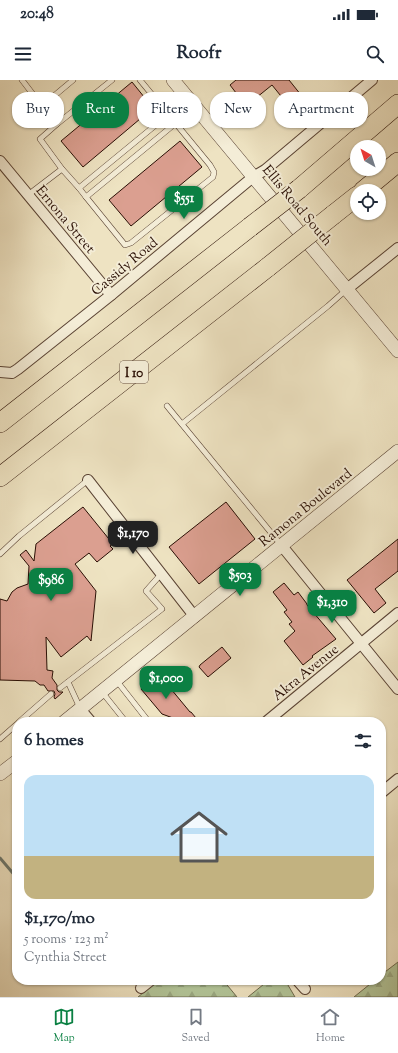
<!DOCTYPE html>
<meta charset="utf-8">
<style>
body{margin:0;font-family:"Sorts Mill Goudy",serif;background:#f6f6f7;color:#1f2937;height:100vh;display:flex;flex-direction:column;font-size:15px;white-space:nowrap}
*{box-sizing:border-box;margin:0}
p{font-size:13px;color:#747a83}
.icon{flex:none;width:22px;height:22px;fill:none;stroke:currentColor;stroke-width:2;stroke-linecap:round;stroke-linejoin:round}
.map{position:relative;flex:1;overflow:hidden}
.details{position:absolute;left:12px;top:637px;width:374px;height:268px;display:flex;flex-direction:column;background:#fff;border-radius:16px;box-shadow:0 1px 3px #0004}
.details>*{flex:none}
.guide{position:absolute;left:12px;top:12px;width:374px;height:36px;display:flex;gap:8px}
.needle{width:26px;rotate:321deg}
.controls{position:absolute;left:350px;top:60px;display:grid;gap:8px}
.controls a{display:grid;place-items:center;width:36px;height:36px;border-radius:50%;background:#fff;box-shadow:0 1px 3px #0004;font-size:20px}
.price{position:absolute;translate:-50% -34px;padding:0 9px;border-radius:8px;background:#0b8043;color:#fff;font-size:13px;line-height:26px;filter:drop-shadow(0 1px 2px #0008)}
.price::after{content:'';position:absolute;left:50%;top:24px;width:12px;height:9px;margin-left:-6px;background:inherit;clip-path:polygon(0 0,100% 0,50% 100%)}
.price.active{background:#222;color:#fff}
ul{padding:0;list-style:none}
li{display:grid;align-content:center;gap:8px;height:212px;padding:0 12px}
li+li{border-top:1px solid #e0e1e3}
li span{display:grid;place-items:center;height:124px;border-radius:12px;color:#555}
li>.icon{margin-inline-start:auto}
span .icon{width:72px;height:72px;fill:#fffc;stroke-width:1}
li b{font-size:17px}
h2{display:flex;justify-content:space-between;align-items:center;height:48px;padding:0 12px;font-size:17px}
.pill{padding:0 14px;border-radius:16px;background:#fff;box-shadow:0 1px 3px #0004;font-size:14px;line-height:36px}
.pill.active{background:#0b8043;color:#fff}
.status{display:flex;justify-content:space-between;align-items:center;height:28px;padding:0 20px;background:#fff;direction:ltr}
.status svg{height:11px;fill:currentColor}
header{display:flex;justify-content:space-between;align-items:center;height:52px;padding:0 12px;background:#fff;font-size:18px;font-weight:700}
.tabs{display:flex;justify-content:space-around;align-items:center;height:56px;border-top:1px solid #e0e1e3;background:#fff;font-size:11px;color:#747a83}
.tabs a{display:grid;justify-items:center;gap:2px}
.tabs .active{color:#0b8043}
.map>svg:first-child{display:block}
</style>
<div class="status"><b>20:48</b><svg viewBox="0 0 49 12"><path d="M0 12V9h3v3zM5 12V6h3v6zM10 12V3h3v9zM15 12V0h3v12zM26 1h20v11H26zM47 4h2v5h-2z"/></svg></div>
<header><svg class="icon" aria-label="menu" viewBox="0 0 24 24"><path d="M4 6h16M4 12h16M4 18h16"/></svg>Roofr<svg class="icon" aria-label="search" viewBox="0 0 24 24"><circle cx="10" cy="10" r="6"/><path d="M15 15l6 6"/></svg></header>
<div class="map">
<svg width="398" height="917" viewBox="0 0 398 917">
<defs>
<pattern id="forest-firs" width="22" height="20" patternUnits="userSpaceOnUse"><rect width="22" height="20" fill="#b2c599"/><path d="M5 1l3.5 6h-7zM16 11l3.5 6h-7z" fill="#99a882"/></pattern>
</defs>
<rect width="100%" height="100%" fill="#eee3c2"/>
<filter id="stains"><feTurbulence type="fractalNoise" baseFrequency=".005" numOctaves="4"/><feColorMatrix values="0 0 0 0 .2 0 0 0 0 .09 0 0 0 0 .02 0 0 0 .5 -.17"/></filter>
<radialGradient id="worn" r=".72"><stop offset=".6" stop-color="#630" stop-opacity="0"/><stop offset="1" stop-color="#630" stop-opacity=".3"/></radialGradient>
<g fill="url(#forest-firs)" stroke="#6e6a4e">
<polygon points="398,882 398,917 354,917 375,900 381,900 381,895"/>
<polygon points="159,900 223,900 237,917 138,917"/>
<polygon points="269,900 285,900 295,917 248,917"/>
</g>
<g fill="none" stroke-linecap="round" stroke-linejoin="round">
<polyline stroke="#6c786e" stroke-width="3" points="0,778 17,798"/>
</g>
<g fill="#db9f90" stroke="#290e04">
<polygon points="236,0 289,0 301,15 289,26 272,5 246,26 230,5"/>
<polygon points="132,2 153,28 83,87 61,61"/>
<polygon points="180,61 202,87 131,146 109,120"/>
<polygon points="226,422 255,459 199,504 169,467"/>
<polygon points="83,427 113,464 110,466 113,469 97,482 89,473 75,484 96,511 91,561 87,556 61,577 46,557 47,590 53,591 52,598 57,605 57,610 59,612 63,612 55,619 54,617 55,614 54,611 48,611 44,605 40,605 35,601 0,600 0,519 7,521 12,512 17,508 28,504 29,486 20,475 26,470 34,481 36,464"/>
<polygon points="398,459 398,491 375,509 386,523 374,533 347,500"/>
<polygon points="284,503 294,515 298,512 307,524 307,525 336,559 312,576 313,577 303,585 284,561 295,551 289,544 292,542 284,532 287,530 273,512"/>
<polygon points="222,567 231,578 208,597 199,587 200,585"/>
<polygon points="160,593 172,608 171,609 190,632 191,632 196,638 192,642 168,642 173,638 162,634 141,609 148,598"/>
</g>
<g fill="none" stroke-linecap="round" stroke-linejoin="round">
<defs>
<g id="service">
<polyline points="22,0 42,26"/>
<polyline points="73,0 42,26 57,44 112,0"/>
<polygon points="192,22 188,32 178,40 171,39 172,32 182,24"/>
<polyline points="57,44 40,59 62,89"/>
<polyline points="79,108 86,117"/>
<polyline points="28,115 62,89 79,108 163,39 171,39 171,47 86,117 125,165 131,163 213,97 214,92 210,85 140,0"/>
<polyline points="167,326 282,466"/>
<polyline points="182,344 328,226 346,210"/>
<polyline points="0,474 19,456 88,400"/>
<polyline points="116,600 149,642"/>
<polyline points="68,602 80,628"/>
<polyline points="60,608 162,529 146,511 162,493"/>
<polyline points="102,612 126,642"/>
<polyline points="19,642 51,614"/>
<polyline points="0,659 17,644"/>
</g>
<g id="minor">
<polyline points="0,81 111,215"/>
<polyline points="347,209 398,168"/>
<polyline points="0,292 12,293 18,289 111,215 253,97 265,90 372,0"/>
<polyline points="88,400 195,537"/>
<polyline points="282,466 398,609"/>
<polyline points="80,629 91,642"/>
<polyline points="266,642 398,533"/>
<polyline points="381,713 398,699"/>
<polyline points="297,900 305,909"/>
<polyline points="141,908 151,900"/>
</g>
<g id="tertiary">
<polyline points="173,0 398,271"/>
<polyline points="64,642 398,371"/>
<polyline points="0,694 17,681"/>
</g>
<g id="motorway">
<polyline points="299,109 398,24"/>
<polyline points="363,111 398,82"/>
<polyline points="333,135 357,116"/>
<polyline points="0,343 250,147"/>
<polyline points="0,397 268,187"/>
</g>
</defs>
<use href="#service" stroke="#5a4334" stroke-width="6"/>
<use href="#minor" stroke="#5a4334" stroke-width="12"/>
<use href="#tertiary" stroke="#5a4334" stroke-width="14"/>
<use href="#motorway" stroke="#290e04" stroke-width="20"/>
<use href="#service" stroke="#f4edd7" stroke-width="5"/>
<use href="#minor" stroke="#f4edd7" stroke-width="10"/>
<use href="#tertiary" stroke="#f4edd7" stroke-width="13"/>
<use href="#motorway" stroke="#eee3c2" stroke-width="19"/>
<defs>
<g id="motorway-bridge">
<polyline points="250,147 299,109"/>
<polyline points="268,187 333,135"/>
</g>
</defs>
<use href="#motorway-bridge" stroke="#290e04" stroke-width="20" stroke-linecap="butt"/>
<use href="#motorway-bridge" stroke="#eee3c2" stroke-width="19"/>
</g>
<g text-anchor="middle" stroke-width="4" stroke-linejoin="round" paint-order="stroke">
<rect fill="#f4edd7" stroke="#665143" stroke-width="1" x="120" y="281" width="28" height="22" rx="3"/>
<g font-size="13" font-weight="bold" fill="#290e04">
<text x="134" y="297">I 10</text>
</g>
<g font-size="14" fill="#290e04" stroke="#f4edd7">
<text transform="translate(298 125) rotate(50)" y="5">Ellis Road South</text>
<text transform="translate(66 139) rotate(50)" y="5">Ernona Street</text>
<text transform="translate(124 186) rotate(-40)" y="5">Cassidy Road</text>
<text transform="translate(305 427) rotate(-39)" y="5">Ramona Boulevard</text>
<text transform="translate(305 592) rotate(-39)" y="5">Akra Avenue</text>
</g>
</g>
<rect width="100%" height="100%" filter="url(#stains)"/>
<rect width="100%" height="100%" fill="url(#worn)"/>
</svg>
<div class="controls">
<a><svg class="needle" viewBox="-14 -14 28 28"><path d="M0-13l5 13h-10z" fill="#e53935"/><path d="M0 13l5-13h-10z" fill="#747a83"/></svg></a>
<a><svg class="icon" aria-label="locate" viewBox="0 0 24 24"><circle cx="12" cy="12" r="6"/><path d="M12 2v4M12 18v4M2 12h4M18 12h4"/></svg></a>
</div>
<b class="price" style="left:184px;top:140px">$551</b>
<b class="price active" style="left:133px;top:475px">$1,170</b>
<b class="price" style="left:240px;top:517px">$503</b>
<b class="price" style="left:51px;top:522px">$986</b>
<b class="price" style="left:332px;top:544px">$1,310</b>
<b class="price" style="left:166px;top:620px">$1,000</b>
<div class="guide">
<a class="pill">Buy</a>
<a class="pill active">Rent</a>
<a class="pill">Filters</a>
<a class="pill">New</a>
<a class="pill">Apartment</a>
</div>
<section class="details">
<h2>6 homes<svg class="icon" aria-label="filters" viewBox="0 0 24 24"><path d="M4 7h16M4 17h16"/><circle cx="9" cy="7" r="2"/><circle cx="15" cy="17" r="2"/></svg></h2>
<ul>
<li><span style="background:linear-gradient(#bfe0f5 65%,#c2b280 0)"><svg class="icon" aria-label="home" viewBox="0 0 24 24"><path d="M3 11l9-7 9 7M6 9v11h12V9"/></svg></span><div><b>$1,170/mo</b><p>5 rooms · 123 m²</p><p>Cynthia Street</p></div></li>
</ul>
</section>
</div>
<nav class="tabs">
<a class="active"><svg class="icon" aria-label="map" viewBox="0 0 24 24"><path d="M3 6l6-2 6 2 6-2v14l-6 2-6-2-6 2zM9 4v14M15 6v14"/></svg>Map</a>
<a><svg class="icon" aria-label="saved" viewBox="0 0 24 24"><path d="M7 4h10v16l-5-4-5 4z"/></svg>Saved</a>
<a><svg class="icon" aria-label="home" viewBox="0 0 24 24"><path d="M3 11l9-7 9 7M6 9v11h12V9"/></svg>Home</a>
</nav>
